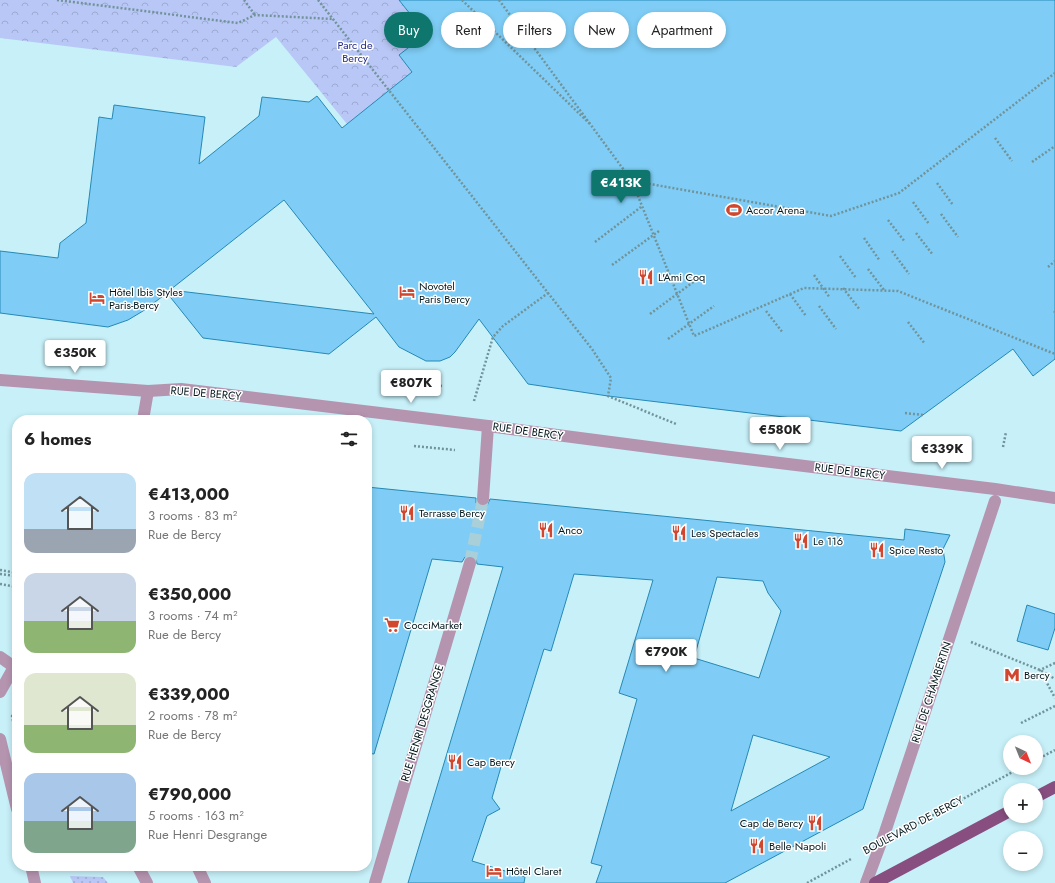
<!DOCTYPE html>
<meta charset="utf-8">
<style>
body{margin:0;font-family:Jost,sans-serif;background:#f2f2f2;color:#222;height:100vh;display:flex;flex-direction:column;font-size:15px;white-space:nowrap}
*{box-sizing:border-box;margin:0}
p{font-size:13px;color:#767676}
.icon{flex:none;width:22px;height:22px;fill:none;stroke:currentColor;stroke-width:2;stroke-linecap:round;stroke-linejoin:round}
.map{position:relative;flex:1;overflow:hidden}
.drawer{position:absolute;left:12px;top:415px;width:360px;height:456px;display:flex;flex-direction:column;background:#fff;border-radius:16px;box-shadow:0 2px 6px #0003}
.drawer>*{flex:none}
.guide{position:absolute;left:384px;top:12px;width:380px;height:36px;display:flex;gap:8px}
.needle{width:26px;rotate:137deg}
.fabs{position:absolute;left:1003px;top:735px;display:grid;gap:8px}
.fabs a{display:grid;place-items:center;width:40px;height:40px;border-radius:50%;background:#fff;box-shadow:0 2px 6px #0003;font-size:20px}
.price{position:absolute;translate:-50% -34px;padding:0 9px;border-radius:4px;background:#fff;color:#222;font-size:13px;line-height:26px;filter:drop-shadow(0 1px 2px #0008)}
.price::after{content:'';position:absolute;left:50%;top:24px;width:12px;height:9px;margin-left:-6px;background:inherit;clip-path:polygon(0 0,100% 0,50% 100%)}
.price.active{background:#0f766e;color:#fff}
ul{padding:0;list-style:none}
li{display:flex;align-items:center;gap:12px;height:100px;padding:0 12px}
li span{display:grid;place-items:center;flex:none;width:112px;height:80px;border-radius:12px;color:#555}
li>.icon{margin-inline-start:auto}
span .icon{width:48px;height:48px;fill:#fffc;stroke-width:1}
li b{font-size:17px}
h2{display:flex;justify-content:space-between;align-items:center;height:48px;padding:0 12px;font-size:17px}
.chip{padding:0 14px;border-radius:18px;background:#fff;box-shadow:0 2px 6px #0003;font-size:14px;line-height:36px}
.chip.active{background:#0f766e;color:#fff}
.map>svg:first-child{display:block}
</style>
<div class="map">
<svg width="1055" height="883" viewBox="0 0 1055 883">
<defs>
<pattern id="grass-dots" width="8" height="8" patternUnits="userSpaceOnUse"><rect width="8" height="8" fill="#b9c7f6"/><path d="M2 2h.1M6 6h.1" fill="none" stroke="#9daad2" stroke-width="1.8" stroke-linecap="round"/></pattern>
<pattern id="park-crowns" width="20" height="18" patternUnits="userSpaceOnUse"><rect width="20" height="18" fill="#b9c7f6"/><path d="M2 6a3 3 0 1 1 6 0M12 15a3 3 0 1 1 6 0" fill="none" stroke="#9daad2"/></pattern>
</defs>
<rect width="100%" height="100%" fill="#c7f0f9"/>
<polygon fill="url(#grass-dots)" points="70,876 103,877 108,883 73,883"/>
<polygon fill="url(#park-crowns)" points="0,0 399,0 439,51 347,124 276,37 236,67 0,38"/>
<g fill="#7fcdf6" stroke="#2589b5" fill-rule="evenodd">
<path d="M399 0H1055V359L1033 376 1013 349 901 431 608 396 528 384 479 319 455 352 450 357 440 361H426L399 347 376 317 329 354 203 338 167 293 143 311 128 320 108 327 0 313V251L58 258 60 243 86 223 99 117 112 119 114 105 205 117 199 164 259 116 262 97 309 102 317 96 342 128 412 72 399 55 426 34ZM284 200 374 314 170 290Z"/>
<path d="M367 487 476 498V503L482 506H487L490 499 904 540 905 529 950 535 943 549 945 562 863 809 725 883H596L602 866 591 863 637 699 619 693 653 580 574 574 551 651 544 649 509 762 503 760 492 798 500 809 487 816 472 861 525 877 524 883H408L503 567 477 564 476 558 472 556 465 557 462 562 432 559 374 754 367 753ZM717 577 763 581 768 593 781 611 759 678 694 658ZM753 735 830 757 731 811Z"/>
<polygon points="1027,605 1055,614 1055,628 1048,650 1017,641"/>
</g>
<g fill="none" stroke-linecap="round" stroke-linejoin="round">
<polyline stroke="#a9cfd8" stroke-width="12" stroke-dasharray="12 6" stroke-linecap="butt" points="470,563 483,499"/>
<g stroke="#71939a" stroke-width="2.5" stroke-dasharray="2 2" stroke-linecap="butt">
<polyline points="57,0 238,23 255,15 333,19"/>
<polyline points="244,0 255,15"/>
<polyline points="318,0 592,349 611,378 608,396 676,424"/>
<polyline points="462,0 591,125"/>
<polyline points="499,0 632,181 694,336 804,288 898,291 1055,354"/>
<polyline points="995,138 1012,161"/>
<polyline points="1032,162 1055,146"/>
<polyline points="633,181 831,216 899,193 1055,73"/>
<polyline points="937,183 953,205"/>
<polyline points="913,202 929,224"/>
<polyline points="941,214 958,237"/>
<polyline points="888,220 905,242"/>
<polyline points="916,233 933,255"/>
<polyline points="864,238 880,261"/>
<polyline points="595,242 641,207"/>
<polyline points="892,251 909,274"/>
<polyline points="840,256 856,278"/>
<polyline points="612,265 659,231"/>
<polyline points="1048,267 1055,261"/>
<polyline points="868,269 884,290"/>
<polyline points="814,275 830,298"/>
<polyline points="843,288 860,310"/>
<polyline points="790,294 806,316"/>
<polyline points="819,306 836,329"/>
<polyline points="766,311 783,333"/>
<polyline points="1054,311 1055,312"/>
<polyline points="650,314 696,280"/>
<polyline points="908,322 925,344"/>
<polyline points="668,339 714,306"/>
<polyline points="417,383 442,386"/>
<polyline points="474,401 493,337 503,326 548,293"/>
<polyline points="905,413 923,415"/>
<polyline points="414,446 455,450"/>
<polyline points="1003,447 1006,432"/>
<polyline points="0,570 17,573"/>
<polyline points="0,574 17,576"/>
<polyline points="0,584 17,587"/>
<polyline points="971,642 1040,670 1055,679"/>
<polyline points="1055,663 1040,670 1055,698"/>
<polyline points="13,721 12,716 16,709"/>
<polyline points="1021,723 1055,706"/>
<polyline points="1036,760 1055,750"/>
<polyline points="911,827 1020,768"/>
<polyline points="807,883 851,859"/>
</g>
<g stroke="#b594af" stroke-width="12">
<polyline points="0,657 17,669"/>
<polyline points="0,692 14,667"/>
<polyline points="0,739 17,809"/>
<polyline points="31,866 35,883"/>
<polyline points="138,866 147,883"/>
</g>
<g stroke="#b594af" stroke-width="12">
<polyline points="483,499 488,426"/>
<polyline points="375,883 470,563"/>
<polyline points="866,883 885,832 995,501"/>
</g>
<g stroke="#b594af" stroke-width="12">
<polyline points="0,380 148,391 181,389 488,426 672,450 995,489 1055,498"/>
<polyline points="143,420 148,391"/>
<polyline points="197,866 205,883"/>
</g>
<g stroke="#874e7f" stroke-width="12">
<polyline points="1036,797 1055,787"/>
<polyline points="875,883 1010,811"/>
</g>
</g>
<defs>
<symbol id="stadium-bare" viewBox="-9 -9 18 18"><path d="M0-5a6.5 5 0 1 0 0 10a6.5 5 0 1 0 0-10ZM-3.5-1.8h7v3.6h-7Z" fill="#d1462e" stroke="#fff" stroke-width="2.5" paint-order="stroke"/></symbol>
<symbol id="restaurant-bare" viewBox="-9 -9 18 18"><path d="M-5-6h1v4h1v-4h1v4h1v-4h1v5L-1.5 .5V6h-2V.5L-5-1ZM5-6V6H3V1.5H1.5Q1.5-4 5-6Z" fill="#d1462e" stroke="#fff" stroke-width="2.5" paint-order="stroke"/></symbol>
<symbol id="hotel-bare" viewBox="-9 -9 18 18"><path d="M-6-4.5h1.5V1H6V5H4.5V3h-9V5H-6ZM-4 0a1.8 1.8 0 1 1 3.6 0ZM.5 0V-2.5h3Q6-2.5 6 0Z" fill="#d1462e" stroke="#fff" stroke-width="2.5" paint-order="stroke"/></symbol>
<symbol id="supermarket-bare" viewBox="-9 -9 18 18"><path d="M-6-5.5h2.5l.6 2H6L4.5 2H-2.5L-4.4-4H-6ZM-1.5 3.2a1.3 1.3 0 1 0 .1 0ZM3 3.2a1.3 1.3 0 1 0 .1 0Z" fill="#d1462e" stroke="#fff" stroke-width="2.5" paint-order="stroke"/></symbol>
<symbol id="metro-bare" viewBox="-9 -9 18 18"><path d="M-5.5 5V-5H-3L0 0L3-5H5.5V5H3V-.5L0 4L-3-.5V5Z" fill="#d1462e" stroke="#fff" stroke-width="2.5" paint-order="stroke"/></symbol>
</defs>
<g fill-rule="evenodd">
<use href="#stadium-bare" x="723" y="199" width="22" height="22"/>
<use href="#restaurant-bare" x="635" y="266" width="22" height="22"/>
<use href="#hotel-bare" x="396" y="281" width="22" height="22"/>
<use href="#hotel-bare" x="86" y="287" width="22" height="22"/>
<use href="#restaurant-bare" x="396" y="502" width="22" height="22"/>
<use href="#restaurant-bare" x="535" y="519" width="22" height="22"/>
<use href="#restaurant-bare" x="668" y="522" width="22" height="22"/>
<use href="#restaurant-bare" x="790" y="530" width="22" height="22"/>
<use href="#restaurant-bare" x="866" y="539" width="22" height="22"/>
<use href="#supermarket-bare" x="381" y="614" width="22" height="22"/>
<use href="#metro-bare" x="1001" y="664" width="22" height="22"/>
<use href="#restaurant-bare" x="444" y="751" width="22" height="22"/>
<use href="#restaurant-bare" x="804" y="812" width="22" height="22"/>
<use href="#restaurant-bare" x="746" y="835" width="22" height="22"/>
<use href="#hotel-bare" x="483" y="860" width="22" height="22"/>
</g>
<g text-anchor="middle" stroke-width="3" stroke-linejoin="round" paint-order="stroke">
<g font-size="11" fill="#242c87" stroke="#fff">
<text x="355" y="49">Parc de<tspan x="355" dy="13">Bercy</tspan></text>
</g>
<g font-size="11" fill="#00171c" stroke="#fff" text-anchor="start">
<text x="746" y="214">Accor Arena</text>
<text x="658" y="281">L'Ami Coq</text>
<text x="419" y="290">Novotel<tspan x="419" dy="13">Paris Bercy</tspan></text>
<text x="109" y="296">Hôtel Ibis Styles<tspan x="109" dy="13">Paris-Bercy</tspan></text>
<text x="419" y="517">Terrasse Bercy</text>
<text x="558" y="534">Anco</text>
<text x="691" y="537">Les Spectacles</text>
<text x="813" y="545">Le 116</text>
<text x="889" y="554">Spice Resto</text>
<text x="404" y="629">CocciMarket</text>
<text x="1024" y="679">Bercy</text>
<text x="467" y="766">Cap Bercy</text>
<text x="803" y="827" text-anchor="end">Cap de Bercy</text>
<text x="769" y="850">Belle Napoli</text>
<text x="506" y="875">Hôtel Claret</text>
</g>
<g font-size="11" fill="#00171c" stroke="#fff">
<text transform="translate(206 393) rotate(5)" y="4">RUE DE BERCY</text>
<text transform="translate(528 431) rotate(8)" y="4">RUE DE BERCY</text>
<text transform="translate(850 471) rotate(7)" y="4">RUE DE BERCY</text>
<text transform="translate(931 692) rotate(-72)" y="4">RUE DE CHAMBERTIN</text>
<text transform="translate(422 723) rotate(-73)" y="4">RUE HENRI DESGRANGE</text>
<text transform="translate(913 825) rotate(-28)" y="4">BOULEVARD DE BERCY</text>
</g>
</g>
</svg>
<div class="fabs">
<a><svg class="needle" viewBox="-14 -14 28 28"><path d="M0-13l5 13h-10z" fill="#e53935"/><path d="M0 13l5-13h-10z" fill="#767676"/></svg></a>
<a>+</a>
<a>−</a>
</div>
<b class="price active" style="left:621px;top:204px">€413K</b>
<b class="price" style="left:75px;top:374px">€350K</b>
<b class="price" style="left:411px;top:404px">€807K</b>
<b class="price" style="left:780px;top:451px">€580K</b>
<b class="price" style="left:942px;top:470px">€339K</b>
<b class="price" style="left:666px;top:673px">€790K</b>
<div class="guide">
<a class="chip active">Buy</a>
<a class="chip">Rent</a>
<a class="chip">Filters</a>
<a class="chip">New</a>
<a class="chip">Apartment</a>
</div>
<section class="drawer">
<h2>6 homes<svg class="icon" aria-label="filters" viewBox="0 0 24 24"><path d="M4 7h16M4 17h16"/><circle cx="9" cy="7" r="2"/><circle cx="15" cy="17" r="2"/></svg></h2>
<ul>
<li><span style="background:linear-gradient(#bfe0f5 70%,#9aa5b1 0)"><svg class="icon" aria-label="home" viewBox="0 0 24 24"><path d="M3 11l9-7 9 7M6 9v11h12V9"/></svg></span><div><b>€413,000</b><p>3 rooms · 83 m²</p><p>Rue de Bercy</p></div></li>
<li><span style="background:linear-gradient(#c9d6e8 60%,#8fb573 0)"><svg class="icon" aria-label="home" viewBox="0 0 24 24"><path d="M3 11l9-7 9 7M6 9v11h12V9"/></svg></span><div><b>€350,000</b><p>3 rooms · 74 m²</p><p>Rue de Bercy</p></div></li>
<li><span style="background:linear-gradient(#dfe7d0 65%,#8fb573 0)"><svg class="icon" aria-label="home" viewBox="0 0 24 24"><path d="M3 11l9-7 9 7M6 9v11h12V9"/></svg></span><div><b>€339,000</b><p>2 rooms · 78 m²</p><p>Rue de Bercy</p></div></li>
<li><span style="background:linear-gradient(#a9c7e8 60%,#7fa58c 0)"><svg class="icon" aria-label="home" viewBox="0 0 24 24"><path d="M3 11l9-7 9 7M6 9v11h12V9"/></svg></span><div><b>€790,000</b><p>5 rooms · 163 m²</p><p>Rue Henri Desgrange</p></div></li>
</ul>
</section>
</div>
